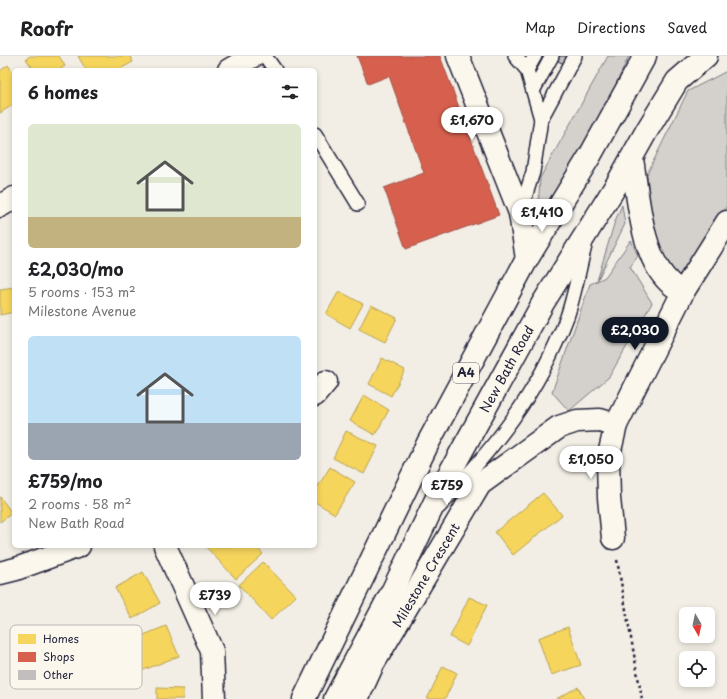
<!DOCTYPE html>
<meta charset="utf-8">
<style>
body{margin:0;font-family:"Playpen Sans",sans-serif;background:#f2f2f2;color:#202124;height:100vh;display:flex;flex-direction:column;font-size:15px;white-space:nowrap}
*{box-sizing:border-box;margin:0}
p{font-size:13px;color:#757577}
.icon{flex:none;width:22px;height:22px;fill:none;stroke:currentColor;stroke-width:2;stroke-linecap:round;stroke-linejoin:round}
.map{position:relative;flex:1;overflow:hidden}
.panel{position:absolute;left:12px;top:12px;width:305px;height:480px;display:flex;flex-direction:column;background:#fff;border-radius:6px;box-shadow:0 2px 6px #0003}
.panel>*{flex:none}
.needle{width:26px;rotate:171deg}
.buttons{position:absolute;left:679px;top:551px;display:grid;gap:8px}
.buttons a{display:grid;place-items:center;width:36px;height:36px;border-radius:6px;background:#fff;box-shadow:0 2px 6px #0003;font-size:20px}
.price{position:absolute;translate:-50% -34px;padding:0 9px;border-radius:14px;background:#fff;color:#222;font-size:13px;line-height:26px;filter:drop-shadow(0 1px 2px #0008)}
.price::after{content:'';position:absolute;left:50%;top:24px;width:12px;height:9px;margin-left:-6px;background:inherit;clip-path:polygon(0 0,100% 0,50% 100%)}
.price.selected{background:#111827;color:#fff}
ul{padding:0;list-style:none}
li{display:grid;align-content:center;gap:8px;height:212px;padding:0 16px}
li span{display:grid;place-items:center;height:124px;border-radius:6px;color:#555}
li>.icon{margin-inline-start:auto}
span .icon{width:72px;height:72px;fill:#fffc;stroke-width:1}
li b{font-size:17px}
h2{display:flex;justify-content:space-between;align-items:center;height:48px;padding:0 16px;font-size:17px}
header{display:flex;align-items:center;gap:24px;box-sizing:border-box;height:56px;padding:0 20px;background:#fff;border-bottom:1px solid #e0e0e0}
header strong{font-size:19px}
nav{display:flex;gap:22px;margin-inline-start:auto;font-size:14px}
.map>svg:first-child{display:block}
</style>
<header>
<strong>Roofr</strong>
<nav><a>Map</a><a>Directions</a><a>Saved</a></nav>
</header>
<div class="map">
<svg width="727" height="643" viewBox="0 0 727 643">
<rect width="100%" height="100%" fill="#f2eee5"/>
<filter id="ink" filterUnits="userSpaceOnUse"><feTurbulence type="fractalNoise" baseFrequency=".025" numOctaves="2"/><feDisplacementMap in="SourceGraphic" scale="8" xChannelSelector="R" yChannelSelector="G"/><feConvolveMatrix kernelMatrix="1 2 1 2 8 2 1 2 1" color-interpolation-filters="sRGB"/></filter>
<g filter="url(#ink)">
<g fill="#d4d1cc" stroke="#7b7a84">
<polygon points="608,0 629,0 606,50 548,148 538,154 540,122"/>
<polygon points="727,15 727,149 706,193 678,226 655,196 647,118 688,35"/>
<polygon points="622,149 625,168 597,225 605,221 631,184 638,200 630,211 652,247 609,321 569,355 552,336 590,228 597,225 615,165"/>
</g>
<g fill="#f6d55c" stroke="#b69f52">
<polygon points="30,0 59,0 65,10 59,14 34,14 26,3"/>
<polygon points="78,0 130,0 133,6 118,14 86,14"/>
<polygon points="8,9 14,18 14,48 0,57 0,15"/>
<polygon points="14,231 14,256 0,259 0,233"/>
<polygon points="339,235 363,248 350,272 326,258"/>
<polygon points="371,249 397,262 385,286 359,273"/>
<polygon points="382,302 405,314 391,340 369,328"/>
<polygon points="364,339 389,354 375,379 350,365"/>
<polygon points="346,375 378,390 364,418 333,402"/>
<polygon points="330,411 355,426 335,458 315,446 315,435"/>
<polygon points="543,437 562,459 513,499 495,476"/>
<polygon points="0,441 12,457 0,466"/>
<polygon points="205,490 256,490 263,498 236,523"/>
<polygon points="263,506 296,540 271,564 239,529"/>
<polygon points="143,516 160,547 132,563 115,532"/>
<polygon points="469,541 487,549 467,590 450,581"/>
<polygon points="166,570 179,600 141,615 129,585"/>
<polygon points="568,571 581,609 551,619 538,582"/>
<polygon points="443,610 457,617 445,643 427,643"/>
<polygon points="578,631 584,643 556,643"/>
<polygon points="157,632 183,633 183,643 157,643"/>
</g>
<polygon fill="#d6604d" stroke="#a04d48" points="357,0 440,0 499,159 406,193 384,132 424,117 389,20 368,28"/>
<polygon fill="#c2bebe" stroke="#22223b" points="549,0 581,0 573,13"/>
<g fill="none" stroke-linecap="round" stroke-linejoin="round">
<defs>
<g id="lane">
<polyline points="265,0 275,14"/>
<polyline points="515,0 527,14 541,63"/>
<polyline points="527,14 535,0"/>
<polyline points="533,35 552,0"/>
<polyline points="315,78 358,148"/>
<polyline points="520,157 533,116 541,63 575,0"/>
<path d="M439 451C495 390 537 340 567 261 575 238 579 213 585 190"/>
</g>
<g id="street">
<polyline points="458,0 520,157 527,203"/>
<path d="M632 103C638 139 641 201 670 227 674 231 679 233 683 236"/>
<polyline points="315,339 326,326"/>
<polyline points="613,482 609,442 608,403 616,369 683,236 727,166"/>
<polyline points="165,490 212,595 214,643"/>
<polyline points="0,517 16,513 79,490"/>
<path id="s1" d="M357 643 373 608 480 428 559 371 577 365 600 364 616 369"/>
</g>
<g id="primary">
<polyline points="229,14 253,0"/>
<polyline points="0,150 14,142"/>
<polyline points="304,643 428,387 527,203 591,98 645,0"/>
<path id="s2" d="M335 643 392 536 442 431 543 247 617 128 646 76 677 25 706 0"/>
</g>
</defs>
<use href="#lane" stroke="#22223b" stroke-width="16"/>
<use href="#street" stroke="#22223b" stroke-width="25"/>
<use href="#primary" stroke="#22223b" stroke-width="25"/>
<polyline stroke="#22223b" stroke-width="2.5" stroke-dasharray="3 3" stroke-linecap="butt" points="617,504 642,643"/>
<use href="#lane" stroke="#fbf7ec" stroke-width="13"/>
<use href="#street" stroke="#fbf7ec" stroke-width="22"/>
<use href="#primary" stroke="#fbf7ec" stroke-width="22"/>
</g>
</g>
<g text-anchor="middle" stroke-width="4" stroke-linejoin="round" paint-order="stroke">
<rect fill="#fbf7ec" stroke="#636270" stroke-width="1" x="453" y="307" width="26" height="20" rx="3"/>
<g font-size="12" font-weight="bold" fill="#22223b">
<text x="466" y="321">A4</text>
</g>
<g font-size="13" fill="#22223b" stroke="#fbf7ec">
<text dy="5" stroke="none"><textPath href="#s2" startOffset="372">New Bath Road</textPath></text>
<text dy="5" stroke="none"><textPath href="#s1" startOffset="142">Milestone Crescent</textPath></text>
</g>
</g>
<rect x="10" y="569" width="132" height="64" rx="6" fill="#fbf7ec" stroke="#bab7b7" stroke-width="1"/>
<rect x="18" y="578" width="18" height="10" fill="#f6d55c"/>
<rect x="18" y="596" width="18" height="10" fill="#d6604d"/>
<rect x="18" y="614" width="18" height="10" fill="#c2bebe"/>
<g font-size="11" fill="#22223b">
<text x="43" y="587">Homes</text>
<text x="43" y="605">Shops</text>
<text x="43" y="623">Other</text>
</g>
</svg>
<div class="buttons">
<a><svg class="needle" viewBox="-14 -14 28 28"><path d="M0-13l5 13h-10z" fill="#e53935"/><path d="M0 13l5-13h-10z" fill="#757577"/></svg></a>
<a><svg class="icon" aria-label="locate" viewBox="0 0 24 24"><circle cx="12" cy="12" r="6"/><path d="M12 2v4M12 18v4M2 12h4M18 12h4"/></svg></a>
</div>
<b class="price" style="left:472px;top:85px">£1,670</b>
<b class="price" style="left:542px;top:177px">£1,410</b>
<b class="price selected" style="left:635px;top:295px">£2,030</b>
<b class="price" style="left:591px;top:424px">£1,050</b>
<b class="price" style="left:447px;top:450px">£759</b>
<b class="price" style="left:215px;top:560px">£739</b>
<section class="panel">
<h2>6 homes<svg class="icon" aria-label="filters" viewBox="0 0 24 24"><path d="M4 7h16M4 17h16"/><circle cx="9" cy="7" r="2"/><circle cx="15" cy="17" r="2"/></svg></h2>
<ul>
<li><span style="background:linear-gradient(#dfe7d0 75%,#c2b280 0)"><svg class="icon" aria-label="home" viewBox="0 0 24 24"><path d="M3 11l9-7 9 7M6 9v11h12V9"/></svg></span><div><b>£2,030/mo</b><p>5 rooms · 153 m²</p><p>Milestone Avenue</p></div></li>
<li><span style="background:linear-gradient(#bfe0f5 70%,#9aa5b1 0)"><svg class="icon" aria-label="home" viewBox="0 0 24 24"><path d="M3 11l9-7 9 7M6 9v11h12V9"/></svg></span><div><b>£759/mo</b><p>2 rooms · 58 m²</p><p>New Bath Road</p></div></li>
</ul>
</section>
</div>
